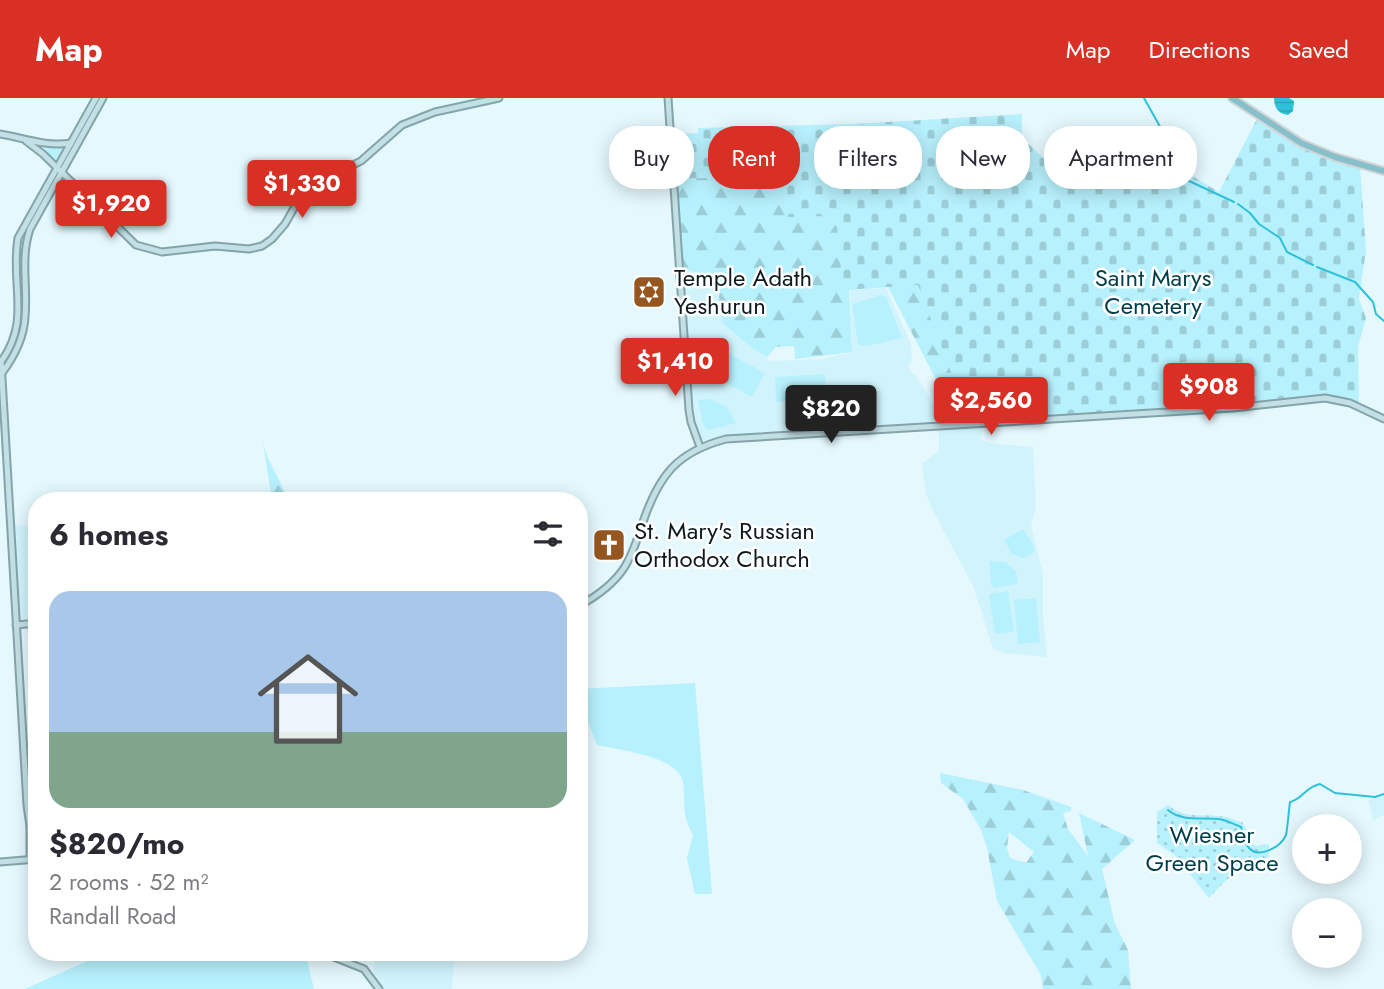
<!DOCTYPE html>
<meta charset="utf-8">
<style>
body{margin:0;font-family:Jost,sans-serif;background:#f7f7f7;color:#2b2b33;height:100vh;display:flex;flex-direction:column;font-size:26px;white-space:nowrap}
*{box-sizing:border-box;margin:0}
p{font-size:23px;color:#7c7c81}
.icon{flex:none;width:38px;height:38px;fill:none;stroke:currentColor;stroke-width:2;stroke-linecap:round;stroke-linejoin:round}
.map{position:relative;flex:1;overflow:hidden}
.side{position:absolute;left:28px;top:394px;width:560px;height:469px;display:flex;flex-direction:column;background:#fff;border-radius:28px;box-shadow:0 4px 18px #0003}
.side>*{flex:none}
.hud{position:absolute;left:609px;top:28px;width:665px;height:63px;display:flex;gap:14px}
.fabs{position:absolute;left:1292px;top:716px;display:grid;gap:14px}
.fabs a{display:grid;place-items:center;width:70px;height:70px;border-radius:50%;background:#fff;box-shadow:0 4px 18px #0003;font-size:35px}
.price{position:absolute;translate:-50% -60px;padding:0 16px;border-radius:7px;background:#d93025;color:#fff;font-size:23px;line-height:46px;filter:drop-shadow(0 2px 4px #0008)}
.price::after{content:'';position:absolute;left:50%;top:42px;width:21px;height:16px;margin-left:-10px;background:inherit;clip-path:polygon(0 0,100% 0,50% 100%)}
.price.on{background:#222;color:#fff}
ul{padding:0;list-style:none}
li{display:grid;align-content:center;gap:14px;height:371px;padding:0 21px}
li span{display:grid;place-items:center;height:217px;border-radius:21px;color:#555}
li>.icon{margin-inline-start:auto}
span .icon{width:126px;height:126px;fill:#fffc;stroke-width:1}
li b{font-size:30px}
h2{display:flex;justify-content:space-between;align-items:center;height:84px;padding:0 21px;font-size:30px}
.pill{padding:0 24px;border-radius:28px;background:#fff;box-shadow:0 4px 18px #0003;font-size:24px;line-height:63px}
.pill.on{background:#d93025;color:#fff}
header{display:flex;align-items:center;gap:42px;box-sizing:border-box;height:98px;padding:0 35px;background:#d93025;color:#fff}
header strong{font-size:33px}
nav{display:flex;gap:38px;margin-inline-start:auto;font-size:24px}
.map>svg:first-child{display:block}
</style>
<header>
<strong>Map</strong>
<nav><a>Map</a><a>Directions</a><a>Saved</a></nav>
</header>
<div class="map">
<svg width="1384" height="891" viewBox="0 0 1384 891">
<defs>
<pattern id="forest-firs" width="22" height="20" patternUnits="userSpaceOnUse" patternTransform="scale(1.75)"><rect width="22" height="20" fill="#b7f1fd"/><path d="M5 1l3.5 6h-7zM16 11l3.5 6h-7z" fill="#9cced8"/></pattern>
<pattern id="cemetery-stones" width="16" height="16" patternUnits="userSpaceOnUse" patternTransform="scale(1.75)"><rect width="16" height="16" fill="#b7f1fd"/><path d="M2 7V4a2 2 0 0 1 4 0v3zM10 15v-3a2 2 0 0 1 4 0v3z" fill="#9cced8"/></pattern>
<pattern id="park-dots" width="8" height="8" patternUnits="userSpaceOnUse" patternTransform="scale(1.75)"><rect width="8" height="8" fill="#b7f1fd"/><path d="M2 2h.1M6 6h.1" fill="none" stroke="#9cced8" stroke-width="1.8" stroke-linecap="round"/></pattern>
<pattern id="water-rules" width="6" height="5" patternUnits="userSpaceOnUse" patternTransform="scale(1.75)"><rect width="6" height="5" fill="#30c1da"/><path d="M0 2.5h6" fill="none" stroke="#29a5bb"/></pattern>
</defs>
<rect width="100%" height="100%" fill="#e4f8fd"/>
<g fill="#d1f4fc">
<polygon points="681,171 712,179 717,185 720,211 730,233 771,263 822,261 852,254 850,192 886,190 911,246 912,263 908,268 910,272 918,280 933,306 939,325 746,336 728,337 705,343 701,342 694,325"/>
<polygon points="982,328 981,341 988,345 1033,349 1036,410 1031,427 1043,476 1043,518 1047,559 1003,555 993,550 973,488 932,411 926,395 922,366 939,352 939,330"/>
<polygon points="27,427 28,435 37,435 37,520 17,521 12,428"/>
<polygon points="1384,697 1384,717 1373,722 1368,702"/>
<polygon points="373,854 455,854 452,891 382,891 374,876"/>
</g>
<g fill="#b7f1fd">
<polygon points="41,47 65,48 66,49 56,64"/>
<polygon points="881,197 886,199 902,240 866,248 858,246 852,206"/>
<polygon points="720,251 765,275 752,299 708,275"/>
<polygon points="825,276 827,300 776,304 775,279"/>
<polygon points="709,301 726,308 736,325 709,332 704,329 698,302"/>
<polygon points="1023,431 1034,448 1034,454 1023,460 1012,456 1004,442"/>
<polygon points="989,463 1006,464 1016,474 1018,486 995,490 991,487"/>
<polygon points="1008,493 1014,533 995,536 989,496"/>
<polygon points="1036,500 1040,544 1018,546 1014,502"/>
<path d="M695 585 712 796H695L687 760 693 737C681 715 686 707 683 684 679 658 618 652 597 647L583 612 579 613V591Z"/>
<polygon points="107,854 305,854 314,891 25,891"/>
</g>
<g fill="url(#forest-firs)" fill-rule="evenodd">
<polygon points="1022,16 1022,40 1075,90 1147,73 1156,91 1066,318 953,325 941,291 888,189 849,192 852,254 795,261 794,248 776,249 767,259 753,251 723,226 717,185 712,179 680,170 674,81 752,78 785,89 787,118 828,118 837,129"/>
<polygon points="263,345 267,358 289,402 272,402"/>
<path d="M940 675 1023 692 1071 709V713L1063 715 1068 731 1088 758 1079 715 1135 742 1102 771 1115 826 1128 852 1131 891H1043L1041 877 997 803 987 750 981 732 963 701 941 685ZM1009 734 1034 754 1026 765 1010 760 1007 750Z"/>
</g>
<path fill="url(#cemetery-stones)" d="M1022 16V40L1075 90 1147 73 1182 72 1219 94 1257 21C1290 43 1322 58 1360 69L1366 152 1359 201 1366 220 1358 249 1359 309 1325 300 1275 307 971 327 918 187 843 192 837 129 828 118 786 119 784 89 752 78 672 81 671 36 698 35V30L855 26Z"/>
<path fill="url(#park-dots)" d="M1168 707C1185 721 1199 716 1219 718 1226 718 1234 722 1242 724L1255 748 1269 746V759C1245 765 1225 781 1209 800L1175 757 1157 745V714Z"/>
<path fill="url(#water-rules)" d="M1274 0H1289L1294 3 1293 13 1288 17C1278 16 1274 9 1274 0Z"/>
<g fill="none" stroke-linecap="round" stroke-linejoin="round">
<g stroke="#30c1da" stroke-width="2">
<polyline points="1144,0 1168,43"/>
<polyline points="96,7 99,0"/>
<polyline points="1171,51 1182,77 1187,82 1234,104"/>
<polyline points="48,91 55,79"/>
<polyline points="1238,106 1250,115 1259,126 1280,140 1287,154 1313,167"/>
<polyline points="1317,169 1355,184 1373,204 1376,216 1384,223"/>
<path d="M14 247C27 218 20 186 19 155"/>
<path d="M1168 712C1182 724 1202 719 1219 721 1226 722 1234 726 1241 729 1243 735 1244 745 1249 750 1259 761 1281 749 1286 737 1287 734 1289 711 1290 704 1303 701 1305 689 1320 686L1335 695 1375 699 1384 696"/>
</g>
<defs>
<g id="secondary">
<polyline points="668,0 689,312 691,324 700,349"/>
<path d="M0 36C24 40 46 49 71 45"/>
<polyline points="26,43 43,56 136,147 162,154 215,148 249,151 262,148 272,141 285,126 298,103 317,85 361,63 402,27 435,14 499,0"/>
<polyline points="1,263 27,707 30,728 37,738"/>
<path d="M0 265C32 223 10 186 18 140L96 0"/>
<path d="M2 275C14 259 24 239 25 219 28 188 20 161 30 131L103 0"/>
<path d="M579 508C597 498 613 487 624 470 633 456 638 439 643 424 659 377 677 354 726 341L1233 310 1325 300 1350 305 1384 321"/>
<polyline points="16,527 37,525"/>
<polyline points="30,762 30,728"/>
<polyline points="0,764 37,761"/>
<polyline points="321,854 364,871 379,891"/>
</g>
<polyline id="primary" points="1232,0 1301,45 1335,59 1384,73"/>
</defs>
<use href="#secondary" stroke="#84a4ab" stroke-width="9"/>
<use href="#primary" stroke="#d4d6d6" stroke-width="10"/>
<use href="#secondary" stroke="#c3e0e5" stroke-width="5"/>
<use href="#primary" stroke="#87c0cb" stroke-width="6"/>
</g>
<defs>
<symbol id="synagogue-square" viewBox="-11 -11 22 22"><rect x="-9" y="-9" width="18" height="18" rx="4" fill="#96561f" stroke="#fff"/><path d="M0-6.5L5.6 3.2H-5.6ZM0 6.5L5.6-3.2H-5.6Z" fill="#fff"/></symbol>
<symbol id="church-square" viewBox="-11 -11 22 22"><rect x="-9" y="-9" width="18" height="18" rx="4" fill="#96561f" stroke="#fff"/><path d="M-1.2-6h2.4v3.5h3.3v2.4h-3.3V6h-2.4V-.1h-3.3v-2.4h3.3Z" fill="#fff"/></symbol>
</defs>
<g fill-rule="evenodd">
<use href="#synagogue-square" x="630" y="175" width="38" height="38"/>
<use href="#church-square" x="590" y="428" width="38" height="38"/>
</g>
<g text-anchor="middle" stroke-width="5" stroke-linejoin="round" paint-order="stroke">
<g font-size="24" fill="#0e1b1e" stroke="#fff" text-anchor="start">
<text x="674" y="188">Temple Adath<tspan x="674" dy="28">Yeshurun</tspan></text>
<text x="634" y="441">St. Mary's Russian<tspan x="634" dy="28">Orthodox Church</tspan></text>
</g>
<g font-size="24" fill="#003f4a" stroke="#fff">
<text x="1153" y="188">Saint Marys<tspan x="1153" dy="28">Cemetery</tspan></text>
<text x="1212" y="745">Wiesner<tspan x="1212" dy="28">Green Space</tspan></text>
</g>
</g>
</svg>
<div class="fabs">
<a>+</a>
<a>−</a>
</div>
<b class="price" style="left:302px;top:122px">$1,330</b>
<b class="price" style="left:111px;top:142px">$1,920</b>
<b class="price" style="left:675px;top:300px">$1,410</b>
<b class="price" style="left:1209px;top:325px">$908</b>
<b class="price" style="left:991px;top:339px">$2,560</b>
<b class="price on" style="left:831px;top:347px">$820</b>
<div class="hud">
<a class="pill">Buy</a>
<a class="pill on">Rent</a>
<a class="pill">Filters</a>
<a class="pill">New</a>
<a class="pill">Apartment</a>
</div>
<section class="side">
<h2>6 homes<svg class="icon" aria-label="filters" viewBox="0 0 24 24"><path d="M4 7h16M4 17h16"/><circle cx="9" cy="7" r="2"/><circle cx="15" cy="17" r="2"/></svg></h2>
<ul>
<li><span style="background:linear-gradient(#a9c7e8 65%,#7fa58c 0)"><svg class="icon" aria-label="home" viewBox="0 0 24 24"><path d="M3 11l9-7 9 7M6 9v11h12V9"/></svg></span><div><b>$820/mo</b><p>2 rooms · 52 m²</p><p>Randall Road</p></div></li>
</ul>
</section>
</div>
